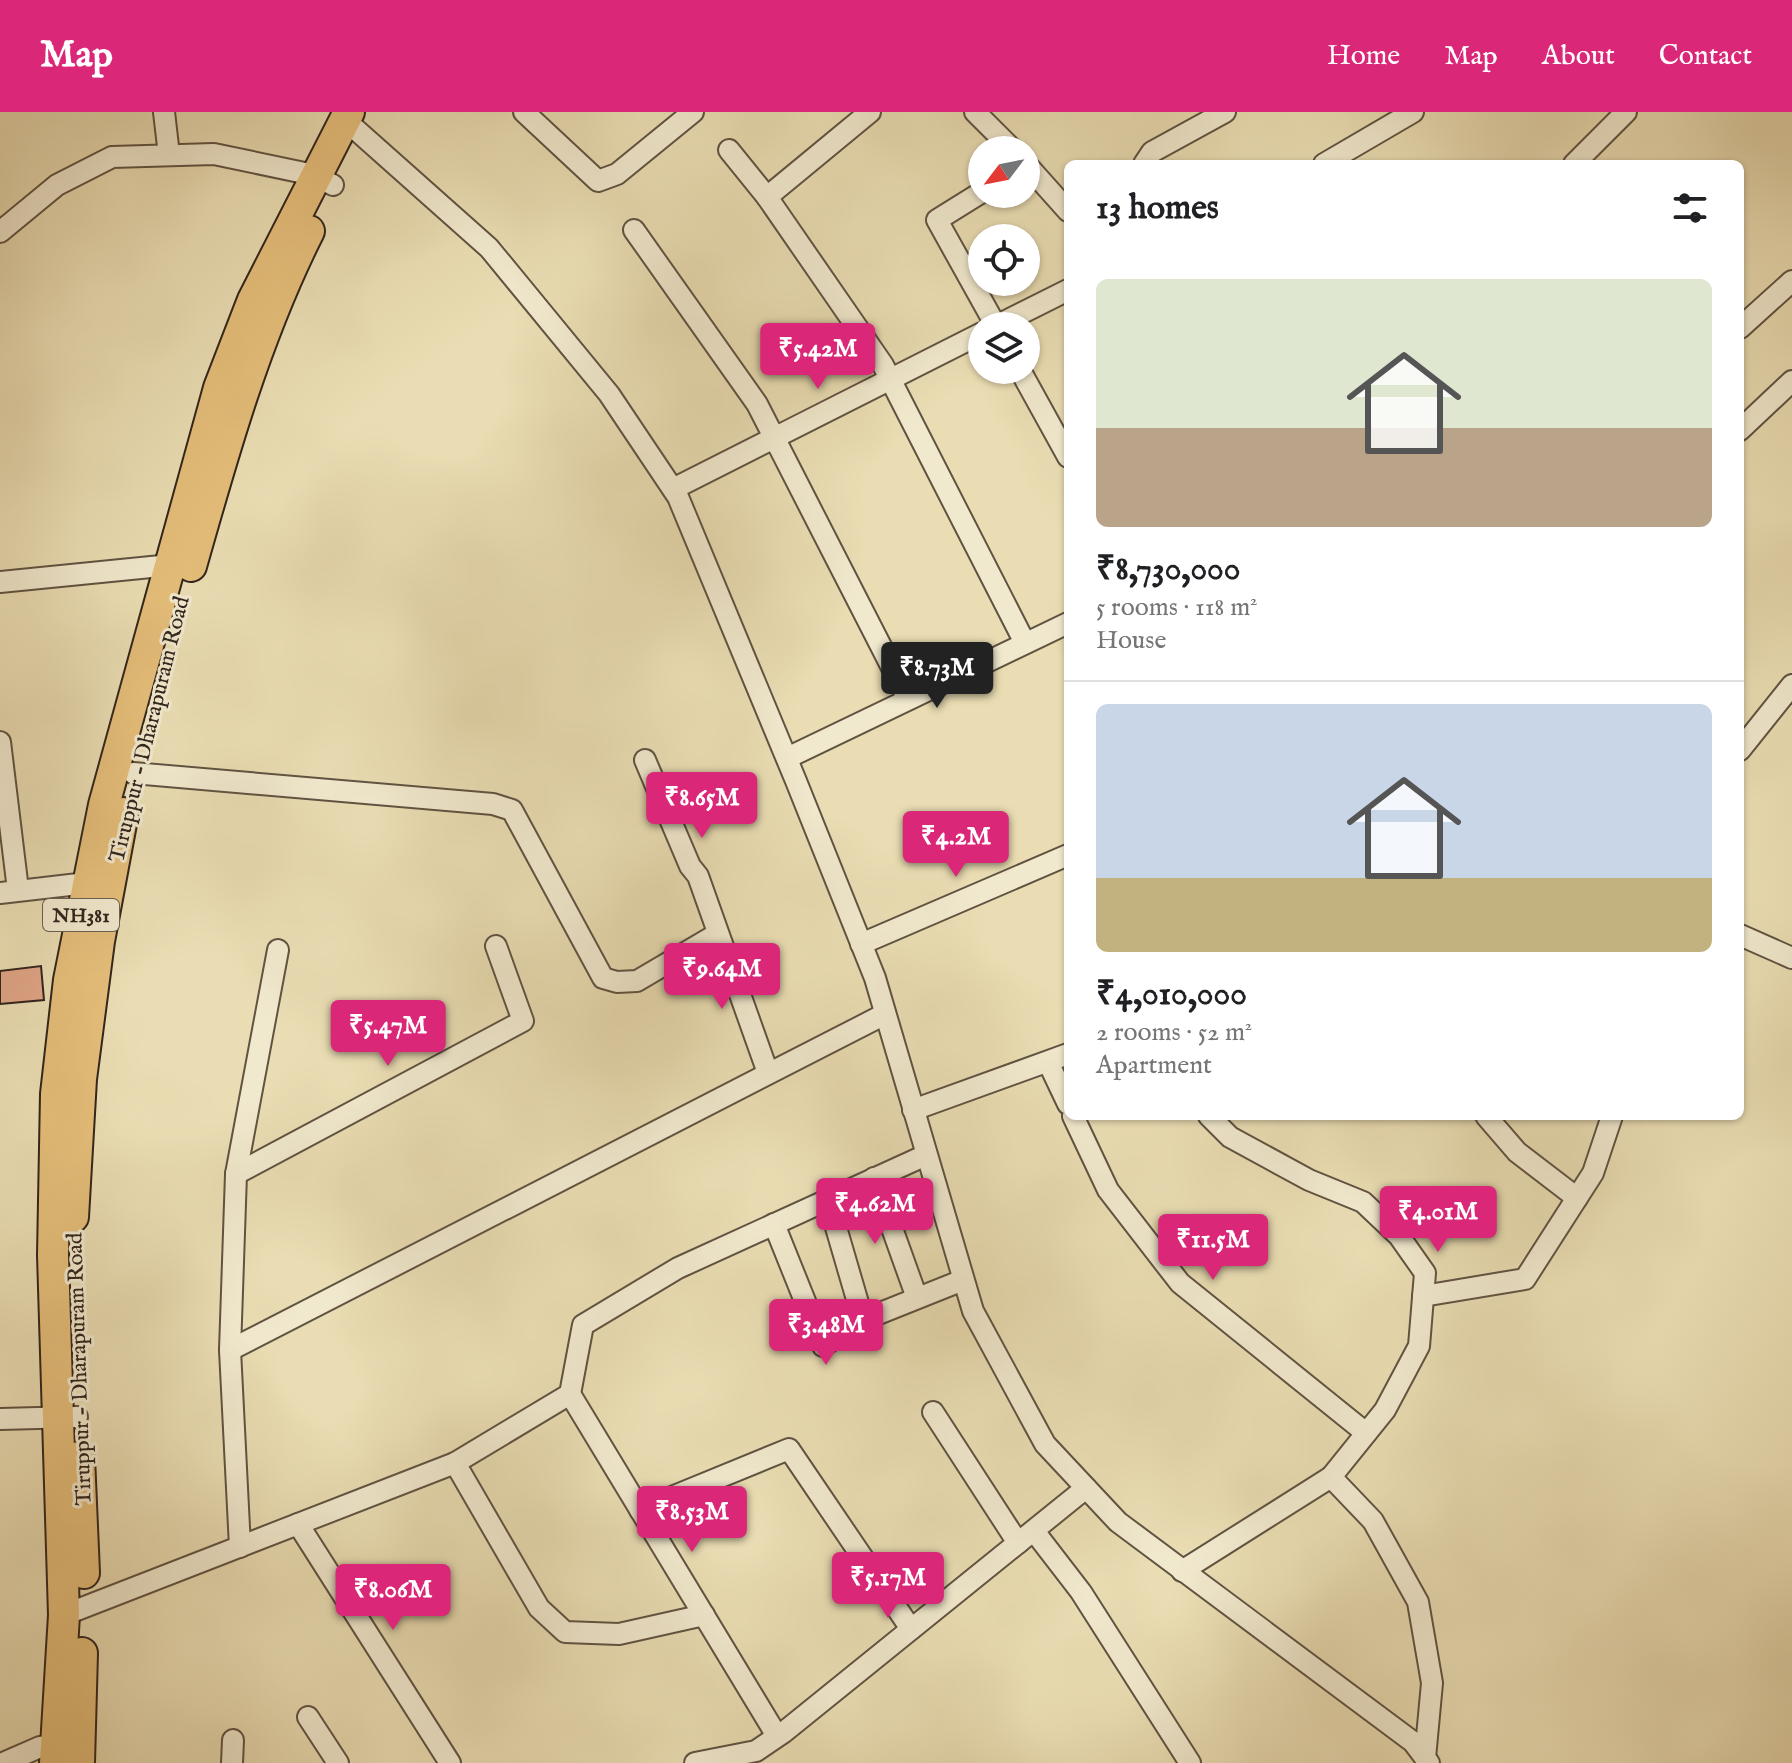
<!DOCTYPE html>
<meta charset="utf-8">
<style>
body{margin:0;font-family:"IM FELL English",serif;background:#f2f2f2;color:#202124;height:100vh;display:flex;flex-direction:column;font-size:30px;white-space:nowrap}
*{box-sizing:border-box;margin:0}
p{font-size:26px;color:#757577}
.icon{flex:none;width:44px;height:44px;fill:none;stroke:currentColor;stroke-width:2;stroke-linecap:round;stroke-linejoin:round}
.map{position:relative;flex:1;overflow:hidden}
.drawer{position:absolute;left:1064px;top:48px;width:680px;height:960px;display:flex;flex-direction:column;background:#fff;border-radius:12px;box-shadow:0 2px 6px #0004}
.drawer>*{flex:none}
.needle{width:52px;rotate:238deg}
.buttons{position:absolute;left:968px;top:24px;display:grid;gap:16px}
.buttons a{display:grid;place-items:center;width:72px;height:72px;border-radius:50%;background:#fff;box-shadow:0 2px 6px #0004;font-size:40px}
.price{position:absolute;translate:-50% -68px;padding:0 18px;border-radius:8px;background:#db2777;color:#fff;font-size:26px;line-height:52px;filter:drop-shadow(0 2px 4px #0008)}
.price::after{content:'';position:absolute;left:50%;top:48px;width:24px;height:18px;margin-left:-12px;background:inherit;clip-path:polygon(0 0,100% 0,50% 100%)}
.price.on{background:#222;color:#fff}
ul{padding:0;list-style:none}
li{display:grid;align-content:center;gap:16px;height:424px;padding:0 32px}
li+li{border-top:2px solid #e0e0e0}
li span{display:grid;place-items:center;height:248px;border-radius:12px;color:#555}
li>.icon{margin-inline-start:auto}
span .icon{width:144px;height:144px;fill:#fffc;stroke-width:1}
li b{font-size:34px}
h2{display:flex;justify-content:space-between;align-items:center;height:96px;padding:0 32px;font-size:34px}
header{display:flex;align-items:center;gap:48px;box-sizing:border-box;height:112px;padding:0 40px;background:#db2777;color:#fff}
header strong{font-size:38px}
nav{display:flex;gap:44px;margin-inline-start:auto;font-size:28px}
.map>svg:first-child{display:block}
</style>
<header>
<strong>Map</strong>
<nav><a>Home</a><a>Map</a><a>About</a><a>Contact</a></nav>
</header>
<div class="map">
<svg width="1792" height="1651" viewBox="0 0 1792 1651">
<rect width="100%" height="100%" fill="#eaddb3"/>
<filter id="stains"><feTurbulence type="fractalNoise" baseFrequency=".0025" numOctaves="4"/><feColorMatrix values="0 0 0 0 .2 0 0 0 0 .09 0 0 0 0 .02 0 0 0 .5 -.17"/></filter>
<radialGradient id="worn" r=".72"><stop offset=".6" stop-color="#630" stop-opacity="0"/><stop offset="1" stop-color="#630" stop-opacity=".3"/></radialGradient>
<polygon fill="#e0a688" stroke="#32251d" stroke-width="2" points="41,854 44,888 0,892 0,859"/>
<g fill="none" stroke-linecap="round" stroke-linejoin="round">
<defs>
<g id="minor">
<polyline points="164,0 169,43"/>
<polyline points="524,0 598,69 617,62 693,0"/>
<polyline points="975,0 1013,38"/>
<polyline points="344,7 489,136 609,282 678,385 796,669 875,866 973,1199 1045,1332 1118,1410 1413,1630 1429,1651"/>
<polyline points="729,38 767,85 883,253 1025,531"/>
<polyline points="1026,52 1068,99"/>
<polyline points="1144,52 1152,40 1225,0"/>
<polyline points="1324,52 1413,0"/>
<polyline points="1574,52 1626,0"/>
<polyline points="982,80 937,108 996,214"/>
<polyline points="767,85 870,0"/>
<polyline points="634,118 757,292 908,587"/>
<polyline points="0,120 57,73 112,45 214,42 314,63 333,73"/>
<polyline points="996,214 1068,178"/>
<polyline points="1740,216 1792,169"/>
<polyline points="1020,258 1068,345"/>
<polyline points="1740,318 1792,269"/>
<polyline points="673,377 982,221"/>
<polyline points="0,470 171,453 179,455"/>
<polyline points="0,630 18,778"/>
<polyline points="1740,638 1792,573"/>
<polyline points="787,646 1068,511"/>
<polyline points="645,648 690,754 698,764 768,961"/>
<polyline points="133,661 493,692 512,698 603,866 617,870 637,869 717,822"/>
<polyline points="0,781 87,771"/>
<polyline points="1740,823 1792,846"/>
<polyline points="861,832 1068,743"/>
<polyline points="1048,950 1068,992"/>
<polyline points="913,998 1068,942"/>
<polyline points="1073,1004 1108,1078 1180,1171 1366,1321"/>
<polyline points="1209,1004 1230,1025 1309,1068 1363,1090 1399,1124 1425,1161 1419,1234 1385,1298 1331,1365"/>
<polyline points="1486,1004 1517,1040 1577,1086"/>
<polyline points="236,1062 523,909 496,834"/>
<polyline points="874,1066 917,1186"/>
<polyline points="828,1088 863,1208"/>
<polyline points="774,1112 823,1234 863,1208 963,1168"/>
<polyline points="1423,1184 1525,1167 1593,1061 1612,1004"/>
<polyline points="230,1238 885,902"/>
<polyline points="570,1282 777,1624"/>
<polyline points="933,1300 1018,1431"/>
<polyline points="0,1307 77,1305"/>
<polyline points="455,1351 539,1496 565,1520 619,1522 704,1503"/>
<polyline points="640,1398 789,1337 911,1517"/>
<polyline points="298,1412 450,1651"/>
<polyline points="1034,1419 1081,1480 1190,1651"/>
<polyline points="240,1435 230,1238 236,1062 278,838"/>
<polyline points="1182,1459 1331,1365 1373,1409 1418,1490 1432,1571 1425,1646"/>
<polyline points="64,1503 455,1351 570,1282 583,1213 678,1156 926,1043"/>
<polyline points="308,1605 338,1651"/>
<polyline points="3,1651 40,1635 55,1632"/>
<polyline points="232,1651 233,1628"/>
<polyline points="695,1651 756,1639 784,1620 1086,1376"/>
</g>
<g id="highway">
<path d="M191 454C223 341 256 224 309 119"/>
<polyline points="73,1105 81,967 99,829 123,701"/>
<polyline points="79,1345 84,1461"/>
<polyline points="55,1651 64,1503 53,1143 56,982 69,868 104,693 219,276 253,188 349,0"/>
<polyline points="79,1651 82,1541"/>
</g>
</defs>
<use href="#minor" stroke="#605342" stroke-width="24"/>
<use href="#highway" stroke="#32251d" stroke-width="34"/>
<use href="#minor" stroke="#f1e9ce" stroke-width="20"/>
<use href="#highway" stroke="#e5be7a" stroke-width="30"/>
</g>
<g text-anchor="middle" stroke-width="6" stroke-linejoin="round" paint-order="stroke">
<rect fill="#f1e9ce" stroke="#6b6052" stroke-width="2" x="43" y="787" width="76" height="32" rx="6"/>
<g font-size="20" font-weight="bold" fill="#32251d">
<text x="81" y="810">NH381</text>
</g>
<g font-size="22" fill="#32251d" stroke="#f1e9ce">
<text transform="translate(148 617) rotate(-76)" y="8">Tiruppur - Dharapuram Road</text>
<text transform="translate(78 1257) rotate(-92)" y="8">Tiruppur - Dharapuram Road</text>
</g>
</g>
<rect width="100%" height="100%" filter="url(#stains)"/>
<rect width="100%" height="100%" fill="url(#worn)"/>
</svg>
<div class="buttons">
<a><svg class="needle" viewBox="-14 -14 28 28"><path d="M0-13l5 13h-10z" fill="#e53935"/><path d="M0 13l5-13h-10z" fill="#757577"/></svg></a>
<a><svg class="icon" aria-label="locate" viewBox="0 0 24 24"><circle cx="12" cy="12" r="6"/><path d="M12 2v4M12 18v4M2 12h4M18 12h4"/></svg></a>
<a><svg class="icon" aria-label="layers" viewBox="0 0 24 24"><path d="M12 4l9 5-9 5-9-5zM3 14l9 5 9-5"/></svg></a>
</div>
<b class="price" style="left:818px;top:279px">₹5.42M</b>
<b class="price on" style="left:937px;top:598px">₹8.73M</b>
<b class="price" style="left:702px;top:728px">₹8.65M</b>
<b class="price" style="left:956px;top:767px">₹4.2M</b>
<b class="price" style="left:722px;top:899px">₹9.64M</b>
<b class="price" style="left:388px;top:956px">₹5.47M</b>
<b class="price" style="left:875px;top:1134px">₹4.62M</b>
<b class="price" style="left:1438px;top:1142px">₹4.01M</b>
<b class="price" style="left:1213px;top:1170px">₹11.5M</b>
<b class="price" style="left:826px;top:1255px">₹3.48M</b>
<b class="price" style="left:692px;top:1442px">₹8.53M</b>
<b class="price" style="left:888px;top:1508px">₹5.17M</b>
<b class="price" style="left:393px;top:1520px">₹8.06M</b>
<section class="drawer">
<h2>13 homes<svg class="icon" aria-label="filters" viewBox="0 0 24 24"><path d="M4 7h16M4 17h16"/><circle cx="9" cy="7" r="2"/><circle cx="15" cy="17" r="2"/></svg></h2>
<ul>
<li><span style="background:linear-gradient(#dfe7d0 60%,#b9a48a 0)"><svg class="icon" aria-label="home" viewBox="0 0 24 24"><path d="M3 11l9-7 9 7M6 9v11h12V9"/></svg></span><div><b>₹8,730,000</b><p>5 rooms · 118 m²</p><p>House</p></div></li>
<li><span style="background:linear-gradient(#c9d6e8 70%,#c2b280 0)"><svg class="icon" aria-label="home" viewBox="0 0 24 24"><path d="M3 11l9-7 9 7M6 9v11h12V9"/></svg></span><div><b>₹4,010,000</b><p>2 rooms · 52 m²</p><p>Apartment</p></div></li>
</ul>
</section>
</div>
